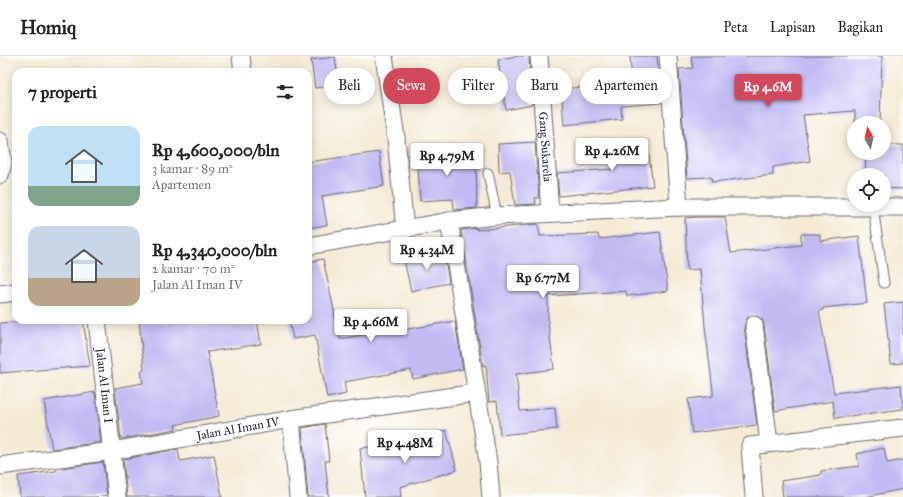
<!DOCTYPE html>
<html lang="id">
<meta charset="utf-8">
<style>
body{margin:0;font-family:"IM FELL Great Primer",serif;background:#f2f2f2;color:#202124;height:100vh;display:flex;flex-direction:column;font-size:15px;white-space:nowrap}
*{box-sizing:border-box;margin:0}
p{font-size:13px;color:#757577}
.icon{flex:none;width:22px;height:22px;fill:none;stroke:currentColor;stroke-width:2;stroke-linecap:round;stroke-linejoin:round}
.map{position:relative;flex:1;overflow:hidden}
.sheet{position:absolute;left:12px;top:12px;width:300px;height:256px;display:flex;flex-direction:column;background:#fff;border-radius:12px;box-shadow:0 2px 10px #0003}
.sheet>*{flex:none}
.hud{position:absolute;left:324px;top:12px;width:380px;height:36px;display:flex;gap:8px}
.needle{width:26px;rotate:352deg}
.buttons{position:absolute;left:847px;top:60px;display:grid;gap:8px}
.buttons a{display:grid;place-items:center;width:44px;height:44px;border-radius:50%;background:#fff;box-shadow:0 2px 10px #0003;font-size:20px}
.price{position:absolute;translate:-50% -34px;padding:0 9px;border-radius:4px;background:#fff;color:#222;font-size:13px;line-height:26px;filter:drop-shadow(0 1px 2px #0008)}
.price::after{content:'';position:absolute;left:50%;top:24px;width:12px;height:9px;margin-left:-6px;background:inherit;clip-path:polygon(0 0,100% 0,50% 100%)}
.price.current{background:#d1495b;color:#fff}
ul{padding:0;list-style:none}
li{display:flex;align-items:center;gap:12px;height:100px;padding:0 16px}
li span{display:grid;place-items:center;flex:none;width:112px;height:80px;border-radius:12px;color:#555}
li>.icon{margin-inline-start:auto}
span .icon{width:48px;height:48px;fill:#fffc;stroke-width:1}
li b{font-size:17px}
h2{display:flex;justify-content:space-between;align-items:center;height:48px;padding:0 16px;font-size:17px}
.chip{padding:0 14px;border-radius:18px;background:#fff;box-shadow:0 2px 10px #0003;font-size:14px;line-height:36px}
.chip.current{background:#d1495b;color:#fff}
header{display:flex;align-items:center;gap:24px;box-sizing:border-box;height:56px;padding:0 20px;background:#fff;border-bottom:1px solid #e0e0e0}
header strong{font-size:19px}
nav{display:flex;gap:22px;margin-inline-start:auto;font-size:14px}
.map>svg:first-child{display:block}
</style>
<header>
<strong>Homiq</strong>
<nav><a>Peta</a><a>Lapisan</a><a>Bagikan</a></nav>
</header>
<div class="map">
<svg width="903" height="441" viewBox="0 0 903 441">
<rect width="100%" height="100%" fill="#fff"/>
<filter id="ink" filterUnits="userSpaceOnUse"><feTurbulence type="fractalNoise" baseFrequency=".025" numOctaves="2"/><feDisplacementMap in="SourceGraphic" scale="8" xChannelSelector="R" yChannelSelector="G"/><feConvolveMatrix kernelMatrix="1 2 1 2 8 2 1 2 1" color-interpolation-filters="sRGB"/></filter>
<filter id="wash" filterUnits="userSpaceOnUse"><feTurbulence type="fractalNoise" baseFrequency=".012" numOctaves="4" result="noise"/><feDisplacementMap in="SourceGraphic" scale="16" xChannelSelector="R" yChannelSelector="G"/><feGaussianBlur stdDeviation="0.9" result="paint"/><feColorMatrix in="noise" values="0 0 0 0 0 0 0 0 0 0 0 0 0 0 0 0 0 1.4 0 .05"/><feComposite in="paint" operator="in"/></filter>
<g filter="url(#wash)">
<rect width="100%" height="100%" fill="#f5ead4"/>
<g id="blocks">
<g fill="#c1baf3">
<polygon points="518,0 529,0 532,49 506,54 498,3"/>
<polygon points="630,0 657,0 661,47 621,50 622,63 564,69 561,33 632,26"/>
<polygon points="691,0 882,0 880,67 855,67 855,55 803,59 810,105 773,111 773,119 712,126 711,121 687,122 679,13 693,12"/>
<polygon points="335,1 339,29 315,32 311,4"/>
<polygon points="647,84 653,130 559,140 557,117 615,113 611,88"/>
<polygon points="535,86 539,142 535,142 536,148 515,149 510,115 499,116 498,88"/>
<polygon points="884,89 903,89 903,133 884,132 884,119 865,119 866,97 884,97"/>
<polygon points="458,90 460,105 476,104 477,152 454,154 453,143 420,145 417,92"/>
<polygon points="379,96 384,130 322,140 327,169 308,172 308,106"/>
<polygon points="697,161 725,161 731,197 801,189 801,178 820,178 820,185 859,180 867,247 823,252 823,254 819,255 834,337 901,329 903,353 835,362 833,345 775,355 764,268 762,263 753,259 748,261 744,270 757,369 692,377 688,343 713,340 713,335 705,270 700,213 687,214 685,162"/>
<polygon points="538,168 540,180 598,178 599,183 660,176 668,235 627,240 626,235 548,240 548,266 554,313 516,318 520,355 555,352 557,373 500,379 497,345 489,346 486,309 483,310 461,174 477,172 477,174"/>
<polygon points="444,195 449,227 411,235 404,204"/>
<polygon points="323,203 336,264 344,264 345,272 338,273 340,283 385,275 385,277 455,265 463,313 413,323 411,314 344,326 346,338 327,342 315,279 293,283 289,264 308,264 308,206"/>
<polygon points="903,246 903,307 891,308 884,248"/>
<polygon points="34,264 83,264 90,310 0,317 0,267"/>
<polygon points="139,264 257,264 261,288 207,296 219,360 175,369 176,373 121,383 115,332 143,327 141,315 144,314"/>
<polygon points="95,336 101,386 52,393 44,345"/>
<polygon points="325,368 329,405 325,405 329,441 308,441 302,372"/>
<polygon points="446,374 457,414 400,431 401,441 365,441 360,392 419,386 418,382"/>
<polygon points="884,392 887,407 903,404 903,433 865,441 783,441 781,425 821,419 821,415 859,410 857,398"/>
<polygon points="178,393 180,405 214,399 222,441 127,441 123,403"/>
<polygon points="103,406 107,439 95,441 20,441 18,420 56,415 56,413"/>
</g>
</g>
</g>
<g filter="url(#ink)">
<use href="#blocks" fill-opacity="0" stroke="#6c6871" stroke-width="1"/>
<g fill="none" stroke-linecap="round" stroke-linejoin="round">
<defs>
<g id="service">
<polyline points="488,117 497,160"/>
<polyline points="873,151 884,227"/>
</g>
<g id="minor">
<polyline points="241,0 243,16"/>
<polyline points="384,0 396,82 405,174"/>
<path id="s1" d="M539 0 550 157"/>
<polyline points="668,0 679,151"/>
<polyline points="0,85 3,106 0,119"/>
<polyline points="449,165 488,406 491,441"/>
<polyline points="308,190 449,165 497,160 679,151 903,151"/>
<polyline points="0,238 16,236"/>
<path id="s2" d="M97 264 117 441"/>
<polyline points="754,269 769,387"/>
<polyline points="291,363 298,441"/>
<path id="s3" d="M0 410 112 395 291 363 476 337"/>
<polyline points="754,441 750,390 903,372"/>
</g>
</defs>
<use href="#service" stroke="#6c6871" stroke-width="11"/>
<use href="#minor" stroke="#6c6871" stroke-width="19"/>
<use href="#service" stroke="#fff" stroke-width="9"/>
<use href="#minor" stroke="#fff" stroke-width="17"/>
</g>
</g>
<g text-anchor="middle" stroke-width="3.5" stroke-linejoin="round" paint-order="stroke">
<g font-size="12" fill="#22223b" stroke="#fff">
<text dy="4" stroke="none"><textPath href="#s1" startOffset="91">Gang Sukarela</textPath></text>
<text dy="4" stroke="none"><textPath href="#s2" startOffset="66">Jalan Al Iman I</textPath></text>
<text dy="4" stroke="none"><textPath href="#s3" startOffset="241">Jalan Al Iman IV</textPath></text>
</g>
</g>
</svg>
<div class="buttons">
<a><svg class="needle" viewBox="-14 -14 28 28"><path d="M0-13l5 13h-10z" fill="#e53935"/><path d="M0 13l5-13h-10z" fill="#757577"/></svg></a>
<a><svg class="icon" aria-label="locate" viewBox="0 0 24 24"><circle cx="12" cy="12" r="6"/><path d="M12 2v4M12 18v4M2 12h4M18 12h4"/></svg></a>
</div>
<b class="price current" style="left:768px;top:52px">Rp 4.6M</b>
<b class="price" style="left:612px;top:116px">Rp 4.26M</b>
<b class="price" style="left:447px;top:121px">Rp 4.79M</b>
<b class="price" style="left:427px;top:215px">Rp 4.34M</b>
<b class="price" style="left:543px;top:243px">Rp 6.77M</b>
<b class="price" style="left:371px;top:287px">Rp 4.66M</b>
<b class="price" style="left:405px;top:408px">Rp 4.48M</b>
<div class="hud">
<a class="chip">Beli</a>
<a class="chip current">Sewa</a>
<a class="chip">Filter</a>
<a class="chip">Baru</a>
<a class="chip">Apartemen</a>
</div>
<section class="sheet">
<h2>7 properti<svg class="icon" aria-label="filters" viewBox="0 0 24 24"><path d="M4 7h16M4 17h16"/><circle cx="9" cy="7" r="2"/><circle cx="15" cy="17" r="2"/></svg></h2>
<ul>
<li><span style="background:linear-gradient(#bfe0f5 75%,#7fa58c 0)"><svg class="icon" aria-label="home" viewBox="0 0 24 24"><path d="M3 11l9-7 9 7M6 9v11h12V9"/></svg></span><div><b>Rp 4,600,000/bln</b><p>3 kamar · 89 m²</p><p>Apartemen</p></div></li>
<li><span style="background:linear-gradient(#c9d6e8 65%,#b9a48a 0)"><svg class="icon" aria-label="home" viewBox="0 0 24 24"><path d="M3 11l9-7 9 7M6 9v11h12V9"/></svg></span><div><b>Rp 4,340,000/bln</b><p>2 kamar · 70 m²</p><p>Jalan Al Iman IV</p></div></li>
</ul>
</section>
</div>
